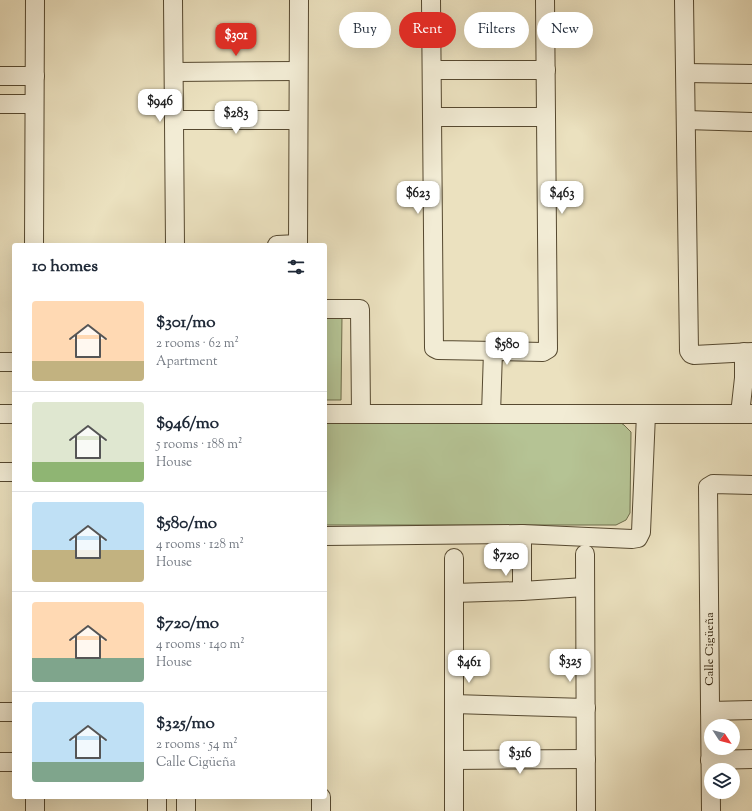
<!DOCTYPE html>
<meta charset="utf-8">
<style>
body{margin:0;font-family:"Sorts Mill Goudy",serif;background:#f2f2f3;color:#1f2937;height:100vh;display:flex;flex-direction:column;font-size:15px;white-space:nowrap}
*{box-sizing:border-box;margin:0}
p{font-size:13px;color:#747a83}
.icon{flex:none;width:22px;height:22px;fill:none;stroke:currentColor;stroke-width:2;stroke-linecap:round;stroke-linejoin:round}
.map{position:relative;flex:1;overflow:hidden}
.details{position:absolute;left:12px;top:243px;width:315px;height:556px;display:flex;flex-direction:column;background:#fff;border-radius:4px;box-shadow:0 4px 16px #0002}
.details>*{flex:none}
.hud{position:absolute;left:339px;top:12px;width:353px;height:36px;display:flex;gap:8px}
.needle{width:26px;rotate:126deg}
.tools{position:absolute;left:704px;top:719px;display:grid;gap:8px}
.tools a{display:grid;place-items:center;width:36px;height:36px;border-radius:50%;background:#fff;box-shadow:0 4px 16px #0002;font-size:20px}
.price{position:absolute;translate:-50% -34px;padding:0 9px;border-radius:8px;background:#fff;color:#222;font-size:13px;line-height:26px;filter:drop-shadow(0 1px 2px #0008)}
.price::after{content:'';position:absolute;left:50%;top:24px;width:12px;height:9px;margin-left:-6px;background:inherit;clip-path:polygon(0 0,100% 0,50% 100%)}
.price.current{background:#d93025;color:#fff}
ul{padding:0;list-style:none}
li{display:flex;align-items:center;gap:12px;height:100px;padding:0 20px}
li+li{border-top:1px solid #e0e1e3}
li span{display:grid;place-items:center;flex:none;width:112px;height:80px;border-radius:4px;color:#555}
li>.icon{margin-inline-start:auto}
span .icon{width:48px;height:48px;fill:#fffc;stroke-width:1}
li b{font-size:17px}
h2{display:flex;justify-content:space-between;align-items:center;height:48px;padding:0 20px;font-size:17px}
.chip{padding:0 14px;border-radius:18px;background:#fff;box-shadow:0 4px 16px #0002;font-size:14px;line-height:36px}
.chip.current{background:#d93025;color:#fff}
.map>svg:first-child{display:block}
</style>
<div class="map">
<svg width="752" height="811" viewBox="0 0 752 811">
<rect width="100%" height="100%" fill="#ebe1bf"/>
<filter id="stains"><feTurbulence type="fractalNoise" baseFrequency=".005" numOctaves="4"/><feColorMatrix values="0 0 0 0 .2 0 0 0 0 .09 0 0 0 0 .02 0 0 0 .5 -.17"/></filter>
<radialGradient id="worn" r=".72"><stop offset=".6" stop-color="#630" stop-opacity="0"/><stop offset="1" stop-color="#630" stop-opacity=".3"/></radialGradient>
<g fill="#b5c394" stroke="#6d6c4a">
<polygon points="325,317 342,317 341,400 325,400"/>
<polygon points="616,420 624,425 631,432 630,513 626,520 616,525 325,525 325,422"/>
</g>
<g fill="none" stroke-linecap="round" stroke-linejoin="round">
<defs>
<g id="street">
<polyline points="173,0 175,245"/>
<polyline points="431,0 434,348 438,350 543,352 548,349 545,0"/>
<polyline points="684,0 689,351 691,354 694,355 752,352"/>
<polyline points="432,70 546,70"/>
<polyline points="174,72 298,71"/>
<polyline points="686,73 752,74"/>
<polyline points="0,76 35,76"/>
<polyline points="0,104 34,104"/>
<polyline points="433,117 546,117"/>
<polyline points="175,120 298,120"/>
<polyline points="686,120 752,122"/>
<polyline points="34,245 35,0"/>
<polyline points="277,245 298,244"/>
<polyline points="298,245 299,0"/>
<polyline points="325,309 360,309 361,414"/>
<polyline points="0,362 14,362"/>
<polyline points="0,414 14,414"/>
<polyline points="325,414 752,414"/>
<polyline points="491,414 493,351"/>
<polyline points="740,414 744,378 744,352"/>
<polyline points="0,472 14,472"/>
<polyline points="325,536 522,534 632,539 638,538 641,532 646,414"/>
<polyline points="585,554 586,811"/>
<polyline points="454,558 454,811"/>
<polyline points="522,591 522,534"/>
<polyline points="454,593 522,591 585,587"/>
<polyline points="454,704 586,708"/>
<polyline points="710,711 752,710"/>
<polyline points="0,712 14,712"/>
<polyline points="454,760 586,759"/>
<polyline points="710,760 752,759"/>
<polyline points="0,762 14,762"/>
<polyline points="35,797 35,811"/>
<polyline points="321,797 321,811"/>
<polyline points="157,811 157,797"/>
<polyline points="186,811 186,797"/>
<polyline points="711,811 708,487 713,484 752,485"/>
</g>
</defs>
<use href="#street" stroke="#564930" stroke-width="20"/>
<use href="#street" stroke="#f2ecd5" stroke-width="18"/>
</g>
<g text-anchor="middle" stroke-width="3" stroke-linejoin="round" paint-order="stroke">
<g font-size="12" fill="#251601" stroke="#f2ecd5">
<text transform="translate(709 649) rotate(-90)" y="4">Calle Cigüeña</text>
</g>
</g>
<rect width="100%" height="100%" filter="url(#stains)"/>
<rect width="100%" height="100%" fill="url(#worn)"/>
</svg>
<div class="tools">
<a><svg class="needle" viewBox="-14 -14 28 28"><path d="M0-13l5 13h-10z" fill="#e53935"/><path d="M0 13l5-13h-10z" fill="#747a83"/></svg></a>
<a><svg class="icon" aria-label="layers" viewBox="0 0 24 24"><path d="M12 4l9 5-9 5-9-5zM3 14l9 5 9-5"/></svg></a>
</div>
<b class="price current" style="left:236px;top:57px">$301</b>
<b class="price" style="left:160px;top:123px">$946</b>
<b class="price" style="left:236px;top:135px">$283</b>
<b class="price" style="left:418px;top:215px">$623</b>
<b class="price" style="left:562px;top:215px">$463</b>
<b class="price" style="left:507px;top:366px">$580</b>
<b class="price" style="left:506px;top:577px">$720</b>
<b class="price" style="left:570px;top:683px">$325</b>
<b class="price" style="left:469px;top:684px">$461</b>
<b class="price" style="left:520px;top:775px">$316</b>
<div class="hud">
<a class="chip">Buy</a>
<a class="chip current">Rent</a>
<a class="chip">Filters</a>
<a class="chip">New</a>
</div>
<section class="details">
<h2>10 homes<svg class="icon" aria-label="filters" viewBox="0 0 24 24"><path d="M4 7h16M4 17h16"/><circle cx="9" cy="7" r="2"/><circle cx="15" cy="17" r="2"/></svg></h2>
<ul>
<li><span style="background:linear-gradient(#ffd9b3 75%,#c2b280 0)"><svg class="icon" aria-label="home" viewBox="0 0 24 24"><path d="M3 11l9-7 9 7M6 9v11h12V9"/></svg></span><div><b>$301/mo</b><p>2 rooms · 62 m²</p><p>Apartment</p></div></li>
<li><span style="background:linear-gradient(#dfe7d0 75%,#8fb573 0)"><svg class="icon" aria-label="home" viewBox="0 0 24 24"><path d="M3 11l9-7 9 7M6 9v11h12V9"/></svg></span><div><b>$946/mo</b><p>5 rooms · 188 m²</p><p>House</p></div></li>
<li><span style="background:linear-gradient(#bfe0f5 60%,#c2b280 0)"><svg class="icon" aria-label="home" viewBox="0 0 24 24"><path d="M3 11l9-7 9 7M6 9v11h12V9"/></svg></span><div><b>$580/mo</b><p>4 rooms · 128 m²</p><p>House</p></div></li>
<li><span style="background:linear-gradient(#ffd9b3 70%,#7fa58c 0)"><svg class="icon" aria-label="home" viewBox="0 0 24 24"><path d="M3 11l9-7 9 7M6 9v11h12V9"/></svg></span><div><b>$720/mo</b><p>4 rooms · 140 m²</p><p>House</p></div></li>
<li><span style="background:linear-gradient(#bfe0f5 75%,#7fa58c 0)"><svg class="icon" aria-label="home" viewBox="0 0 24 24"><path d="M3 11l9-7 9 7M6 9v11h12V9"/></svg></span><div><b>$325/mo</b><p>2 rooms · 54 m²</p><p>Calle Cigüeña</p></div></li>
</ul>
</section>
</div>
